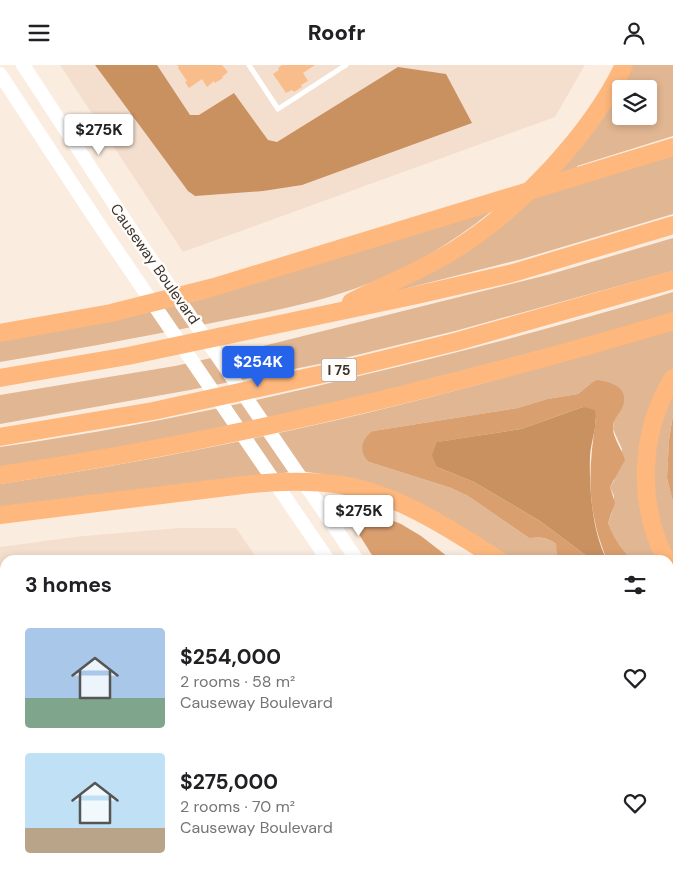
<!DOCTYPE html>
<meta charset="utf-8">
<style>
body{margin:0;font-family:"DM Sans",sans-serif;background:#f2f2f2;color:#202124;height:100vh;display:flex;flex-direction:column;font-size:19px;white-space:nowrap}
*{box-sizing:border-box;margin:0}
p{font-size:16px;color:#757577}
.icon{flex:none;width:28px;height:28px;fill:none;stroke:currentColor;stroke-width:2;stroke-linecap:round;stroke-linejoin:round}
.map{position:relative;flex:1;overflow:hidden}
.drawer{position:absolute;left:0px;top:490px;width:674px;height:321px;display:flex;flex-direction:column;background:#fff;border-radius:15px 15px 0 0;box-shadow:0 2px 8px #0003}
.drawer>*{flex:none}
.fabs{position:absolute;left:612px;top:15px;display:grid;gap:10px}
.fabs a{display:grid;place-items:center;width:45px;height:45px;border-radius:5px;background:#fff;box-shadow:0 2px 8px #0003;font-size:25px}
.price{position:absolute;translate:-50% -42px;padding:0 11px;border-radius:5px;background:#fff;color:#222;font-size:16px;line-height:32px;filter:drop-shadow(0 1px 2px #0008)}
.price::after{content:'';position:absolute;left:50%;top:30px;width:15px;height:11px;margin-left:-8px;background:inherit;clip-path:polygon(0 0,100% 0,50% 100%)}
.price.current{background:#2563eb;color:#fff}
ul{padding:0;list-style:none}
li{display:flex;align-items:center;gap:15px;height:125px;padding:0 25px}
li span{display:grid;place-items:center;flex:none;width:140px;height:100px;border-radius:5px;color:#555}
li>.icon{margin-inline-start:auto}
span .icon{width:60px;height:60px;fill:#fffc;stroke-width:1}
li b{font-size:21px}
h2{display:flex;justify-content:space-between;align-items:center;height:60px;padding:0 25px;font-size:21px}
header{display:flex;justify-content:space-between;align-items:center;height:65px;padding:0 25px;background:#fff;font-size:22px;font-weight:800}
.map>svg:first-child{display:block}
</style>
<header><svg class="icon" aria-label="menu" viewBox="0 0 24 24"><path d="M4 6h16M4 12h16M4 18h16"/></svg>Roofr<svg class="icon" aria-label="person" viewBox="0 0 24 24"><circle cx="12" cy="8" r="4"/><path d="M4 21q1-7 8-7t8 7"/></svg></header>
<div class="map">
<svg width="673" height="811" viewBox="0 0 673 811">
<rect width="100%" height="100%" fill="#fbece0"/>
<g fill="#f4dfce">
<polygon points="60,0 585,0 555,52 183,187"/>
<polygon points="179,463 236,463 258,495 5,495 5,553 0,527 0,482 83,471"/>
<polygon points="669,699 673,701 673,811 595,811 592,806 669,806"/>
<polygon points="46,806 507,806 511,811 47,811"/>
</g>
<g fill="#e1b692" fill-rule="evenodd">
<path d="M632 0H673V71L577 101 582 118 673 91V149L522 194 396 226 395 225 482 174ZM621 24H649V51H621Z"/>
<path d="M493 145C456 175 415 201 370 218 315 240 255 249 197 261 132 274 66 286 0 297V276L122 253 199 235Z"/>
<polygon points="673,173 673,206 455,266 324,298 190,325 0,359 0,330 175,301 243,286 551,209"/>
<path d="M673 227V251L298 348 0 405V382C121 365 241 340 359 311 465 286 569 259 673 227Z"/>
<path d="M673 265V303L665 317 647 358 661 495H633C621 485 614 472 608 458L612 448 614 431 610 422 614 416 622 384 613 364 614 354 623 341 590 319 578 329 547 334 518 343 373 366 369 397 451 423 468 431 529 473C540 472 547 472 556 479L558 489 562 493H568L573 495H513L436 447 322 409 300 406 0 442V419C137 398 273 372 407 338 496 316 585 290 673 265Z"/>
<polygon points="673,322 673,350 669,375 667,413 673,437 673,497 659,466 651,390"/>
</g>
<g fill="#da9f6f">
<path d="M597 315C611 317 629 322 623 341 620 349 613 353 613 362 612 371 622 385 625 395L610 422 615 438 608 458C614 472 621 485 633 495H607L605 490C601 479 597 468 595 457 587 423 591 387 596 354L583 342 521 364 438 377 437 402 474 417 540 456 592 495H573L568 493H562L557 489 556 479C547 472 540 472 529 473L468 431 451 423 369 397C358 387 361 374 373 366L518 343 547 334 578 329 590 319Z"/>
<polygon points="673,350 673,437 667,413 669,375"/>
<polygon points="357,441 401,459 421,471 452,495 375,495 352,458"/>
<polygon points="669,546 673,549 673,589 669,586"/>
<polygon points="669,621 673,624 673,696 669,694"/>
</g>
<g fill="#c99060">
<polygon points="95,0 157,0 190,50 199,50 234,28 268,75 277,77 398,2 446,9 472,58 302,120 263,126 195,131 188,126"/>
<path d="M583 342 595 345C598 361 591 375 590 391 589 423 592 467 607 495H592L540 456 474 417 437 402 432 390 437 377 521 364Z"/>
</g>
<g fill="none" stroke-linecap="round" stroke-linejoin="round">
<g stroke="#c99060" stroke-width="2.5">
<polyline points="190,495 238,492 250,495"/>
<polyline points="0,519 5,519"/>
</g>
</g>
<g fill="#f9bd8c">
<polygon points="177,0 222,0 228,7 222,12 223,13 215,18 214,16 207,22 202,14 189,23 185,17 187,16 178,3 179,2"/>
<polygon points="282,0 315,0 303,8 308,16 301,20 302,22 294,27 292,25 286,28 273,9 279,5 278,3"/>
<polygon points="673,755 673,811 663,811 661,808 657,811 650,811 647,806 669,806 669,758"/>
<polygon points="5,763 5,790 3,791 0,790 0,764"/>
<polygon points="388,806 416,806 420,811 381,811"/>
</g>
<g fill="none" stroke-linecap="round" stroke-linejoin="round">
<g stroke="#fff" stroke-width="5">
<polyline points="249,0 278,44 346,0"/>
<polyline points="669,707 673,709"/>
<polyline points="669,737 673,735"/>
<polyline points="582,806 584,811"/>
<polyline points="633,806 636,811"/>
<polyline points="365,811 372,806"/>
</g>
<g stroke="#fff" stroke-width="10">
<polyline points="0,609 5,645"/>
<polyline points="0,750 5,748"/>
</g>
<g stroke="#fff" stroke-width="14">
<polyline points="23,0 138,175 357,495"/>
<polyline points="0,9 96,155 328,495"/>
<polyline points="540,806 543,811"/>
<polyline points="569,806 572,811"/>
</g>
<g stroke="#feb87d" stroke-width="18">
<path d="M351 237C386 219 423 205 456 184 521 143 591 69 624 0"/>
<polyline points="0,268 111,248 214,222 673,82"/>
<polyline points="0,313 128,291 417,230 513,208 673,160"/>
<polyline points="0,372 153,346 341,305 455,277 673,215"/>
<path d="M0 410C228 376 452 322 673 256"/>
<path d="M0 450 243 420C276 416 309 415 342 420 400 430 450 464 499 495"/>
<path d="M666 495C637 438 639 368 673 313"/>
<polyline points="669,602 673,605"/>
</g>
</g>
<g text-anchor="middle" stroke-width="4.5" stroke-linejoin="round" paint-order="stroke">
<rect fill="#fffcf9" stroke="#746f6b" stroke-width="1" x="321.5" y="293.5" width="35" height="23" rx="4"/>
<g font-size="14" font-weight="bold" fill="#38322e">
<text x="339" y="310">I 75</text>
</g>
<g font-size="15" fill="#38322e" stroke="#fffcf9">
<text transform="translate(155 199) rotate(55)" y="5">Causeway Boulevard</text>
</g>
</g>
</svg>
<div class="fabs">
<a><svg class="icon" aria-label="layers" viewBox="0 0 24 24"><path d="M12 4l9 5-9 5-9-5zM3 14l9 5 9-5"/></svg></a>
</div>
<b class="price" style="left:99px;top:91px">$275K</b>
<b class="price current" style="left:258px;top:323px">$254K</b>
<b class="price" style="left:359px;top:472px">$275K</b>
<section class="drawer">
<h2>3 homes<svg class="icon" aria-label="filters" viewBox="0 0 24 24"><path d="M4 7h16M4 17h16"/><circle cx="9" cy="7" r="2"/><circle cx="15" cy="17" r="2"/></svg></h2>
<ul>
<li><span style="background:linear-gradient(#a9c7e8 70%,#7fa58c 0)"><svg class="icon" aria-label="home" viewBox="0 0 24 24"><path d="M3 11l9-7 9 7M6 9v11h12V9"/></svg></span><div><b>$254,000</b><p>2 rooms · 58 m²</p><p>Causeway Boulevard</p></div><svg class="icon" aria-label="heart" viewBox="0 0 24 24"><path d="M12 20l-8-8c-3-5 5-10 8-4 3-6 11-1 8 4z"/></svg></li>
<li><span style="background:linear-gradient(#bfe0f5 75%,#b9a48a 0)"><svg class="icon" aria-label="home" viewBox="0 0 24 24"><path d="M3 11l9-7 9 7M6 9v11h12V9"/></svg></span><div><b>$275,000</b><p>2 rooms · 70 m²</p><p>Causeway Boulevard</p></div><svg class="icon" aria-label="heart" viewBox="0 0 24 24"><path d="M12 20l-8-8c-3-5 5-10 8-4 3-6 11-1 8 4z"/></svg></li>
</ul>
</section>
</div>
